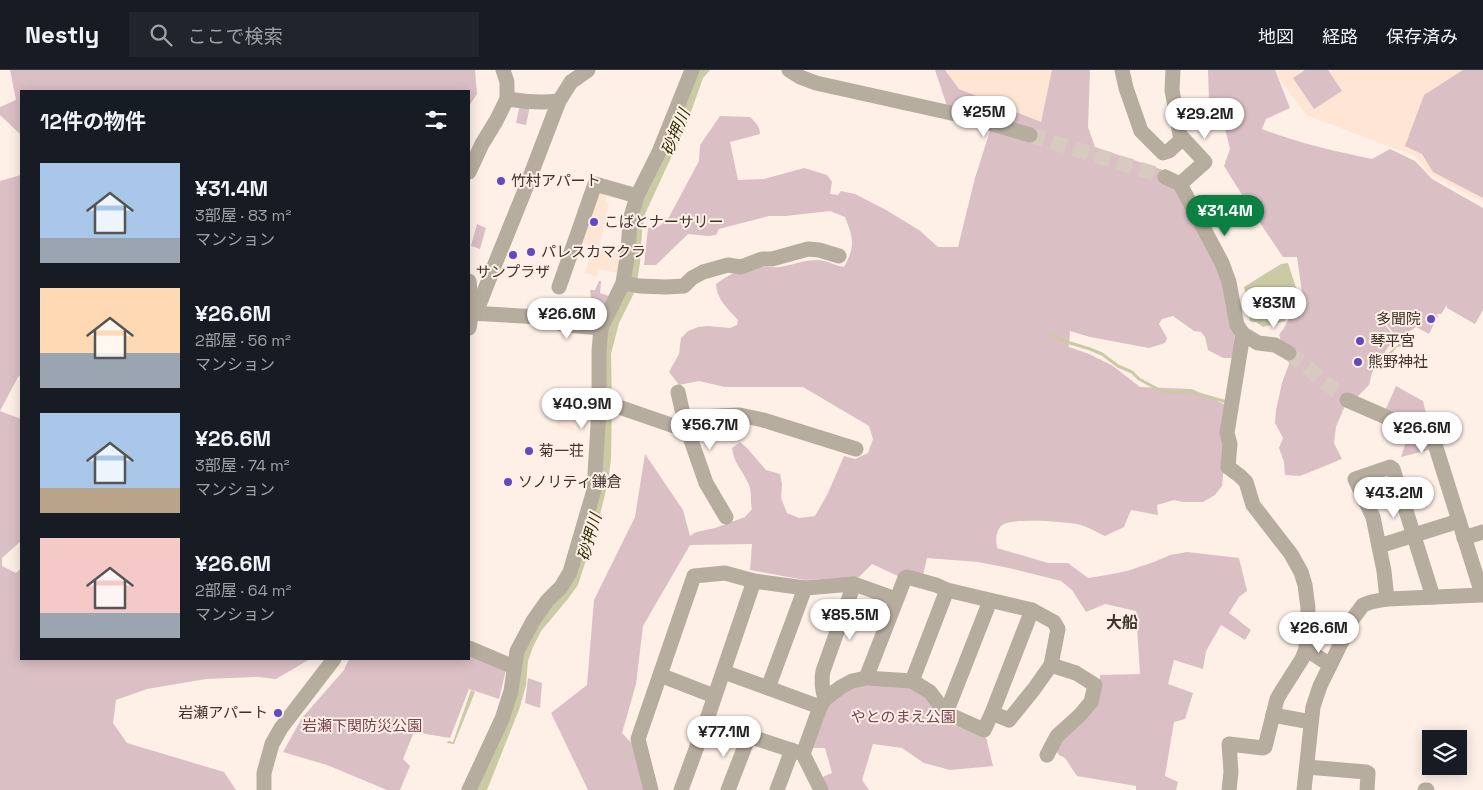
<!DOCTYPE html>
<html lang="ja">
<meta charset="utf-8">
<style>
body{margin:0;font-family:"Space Grotesk","Noto Sans JP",sans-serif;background:#20242c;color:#f1f3f6;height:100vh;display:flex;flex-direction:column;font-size:19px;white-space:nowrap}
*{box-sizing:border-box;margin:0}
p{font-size:16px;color:#9ea1a6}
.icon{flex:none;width:28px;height:28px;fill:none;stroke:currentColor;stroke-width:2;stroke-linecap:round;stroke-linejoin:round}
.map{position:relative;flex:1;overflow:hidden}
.side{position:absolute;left:20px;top:20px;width:450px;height:570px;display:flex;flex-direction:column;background:#171b24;border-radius:0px;box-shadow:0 2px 12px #0003}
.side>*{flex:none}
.buttons{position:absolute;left:1422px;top:660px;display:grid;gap:10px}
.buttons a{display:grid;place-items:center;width:45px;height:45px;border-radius:0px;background:#171b24;box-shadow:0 2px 12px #0003;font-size:25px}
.price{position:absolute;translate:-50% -42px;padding:0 11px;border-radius:18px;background:#fff;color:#222;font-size:16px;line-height:32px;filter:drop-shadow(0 1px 2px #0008)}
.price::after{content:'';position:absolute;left:50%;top:30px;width:15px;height:11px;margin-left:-8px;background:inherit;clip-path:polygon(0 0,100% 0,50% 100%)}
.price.selected{background:#0b8043;color:#fff}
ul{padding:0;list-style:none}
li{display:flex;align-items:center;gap:15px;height:125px;padding:0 20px}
li span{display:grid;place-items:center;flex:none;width:140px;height:100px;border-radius:0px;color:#555}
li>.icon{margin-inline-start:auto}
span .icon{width:60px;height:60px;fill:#fffc;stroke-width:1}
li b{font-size:21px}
h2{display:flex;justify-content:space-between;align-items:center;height:60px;padding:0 20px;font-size:21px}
header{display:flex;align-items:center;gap:30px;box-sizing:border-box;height:70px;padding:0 25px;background:#171b24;border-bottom:1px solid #363941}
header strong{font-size:24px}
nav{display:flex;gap:28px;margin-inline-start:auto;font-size:18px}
.search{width:350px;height:45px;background:#20242c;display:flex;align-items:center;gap:12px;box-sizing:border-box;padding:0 18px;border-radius:0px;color:#9ea1a6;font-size:19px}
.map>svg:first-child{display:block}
</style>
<header>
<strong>Nestly</strong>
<div class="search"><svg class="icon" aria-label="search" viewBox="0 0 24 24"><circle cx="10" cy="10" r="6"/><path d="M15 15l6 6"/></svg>ここで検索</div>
<nav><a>地図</a><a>経路</a><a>保存済み</a></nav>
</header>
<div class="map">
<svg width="1483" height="720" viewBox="0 0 1483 720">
<rect width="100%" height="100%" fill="#fef0e7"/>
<g fill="#fee5d4">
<polygon points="945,0 1052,0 1041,52 959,19"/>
<polygon points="1273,0 1483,0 1483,132 1431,105 1415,86 1306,45"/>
<polygon points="595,117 607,121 605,132 609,134 599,177 619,183 617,203 599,199 597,207 585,203 591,181 588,175 578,171"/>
<polygon points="558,333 567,333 572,340 576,341 574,360 557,356"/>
</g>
<g fill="#dabfc5">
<polygon points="10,0 475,0 477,24 469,36 469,21 21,21 21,65 0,45 0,37 16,30"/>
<path d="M935 0H945L959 19 1041 52 1052 0H1090L1088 57 1095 77 1175 104 1219 197 1235 264 1233 288H1223L1208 280 1205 267 1201 262 1194 261 1173 246 1162 249 1159 254 1167 268 1165 273 1149 278 1090 267 1070 261 1069 277 1089 284 1113 296 1140 317 1192 319 1230 337 1222 416 1215 425 1203 432H1183L1174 430 1157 435 1158 445 1131 440 1124 457 1105 466C1096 462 1087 456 1077 454 1064 452 1010 447 1001 456 995 463 996 470 997 478L1048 493H1068L1088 508 1107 505 1127 501 1154 492 1170 485 1187 482 1239 488 1247 521 1239 527 1229 543 1251 560 1245 570 1221 555 1206 581 1203 599 1174 590 1168 614 1193 623 1185 649 1174 652 1165 706 1178 712 1176 720H1136V716L1077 706 1065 688 1059 685 1054 678 1100 617V605L1140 604 1136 541 1105 534 1086 542 1072 520 1061 511 1009 498 978 492 927 488 923 505 902 508 872 494 859 507 805 510 750 500 752 474 690 475 643 556 636 614 622 663 636 678 648 720H588L551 643 587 615 594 530 635 447 645 384 683 440 690 466 696 462 715 458 745 447 752 439C750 432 752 422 749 415 743 401 734 394 732 378L740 372 747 378 766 400 780 404 782 414 781 428 787 443 799 448 815 446 828 423 844 386 855 389 868 383 873 369 869 356 803 317H725L699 311 679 315 669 302 679 284 681 268 688 261 698 257 708 256 730 258 737 255 738 250C728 239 716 228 716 214 727 206 741 198 755 196 763 196 771 198 779 197 794 195 810 187 825 191 832 193 837 196 844 197 855 177 854 169 845 147L830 141 786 146H769L719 159 716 165 709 166 688 164 656 195H644L648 158 658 157 668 149 699 91 700 75 720 46 750 47C755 52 760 56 760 64L730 72 738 110 764 109 804 98 827 105 832 112 830 124 838 125 841 121 855 124 886 140 919 160 938 177H958L975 108 991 58 947 36Z"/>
<path d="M1208 0H1275L1290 38 1266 49 1262 59C1298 73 1334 81 1372 89L1390 79 1415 91 1432 109 1483 138V240L1475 254 1447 238V235L1441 244H1436L1438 246 1429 264 1416 257 1398 269 1383 250 1384 241 1382 251 1397 270 1394 273 1389 276 1376 295 1372 303 1369 315 1355 329 1347 333 1343 340 1336 357 1334 373 1342 389 1300 406 1285 405 1284 392 1279 378 1283 368 1275 353 1276 340 1282 313 1289 294 1279 265 1284 258 1302 222 1297 187H1283L1254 144 1224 96 1230 79 1223 50 1209 32Z"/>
<polygon points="1305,0 1328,0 1342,21 1314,39 1293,8"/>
<polygon points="1463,0 1483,0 1483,128 1433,102 1422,84 1405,76 1424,25"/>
<polygon points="520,34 530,36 526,55 516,53"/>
<polygon points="21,105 21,305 18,307 0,341 21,349 21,471 2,488 2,496 16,503 21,498 21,589 310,589 276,609 258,607 206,609 147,619 116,630 113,653 127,673 224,702 236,720 0,720 0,111"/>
<polygon points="477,154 486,158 480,179 471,176"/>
<polygon points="599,211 601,211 600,223 609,226 600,244 597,238 592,237 590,220 595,220"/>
<polygon points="1396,316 1423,331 1430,360 1385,341"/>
<polygon points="1409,363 1430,372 1432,379 1401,387"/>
<polygon points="469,583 506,600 499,629 469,619 450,668 414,662 403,689 410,696 400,720 387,720 327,695 283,682 302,648 344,600 349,589 469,589"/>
<polygon points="528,608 542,613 540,638 525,633"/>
<polygon points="851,616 912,616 926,624 940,647 945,652 986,667 993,696 950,700 924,693 902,678 873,674 862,710 869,720 825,720 820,708 832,703 825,678 812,678 828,634"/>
</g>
<g fill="#cacaa4">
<polygon points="699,0 710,0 703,8 687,53 645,144 642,161 640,193 637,212 636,219 619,253 611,284 612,332 611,389 608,412 599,449 578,515 567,530 541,561 533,577 528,591 526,615 520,637 487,720 475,720 524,573 560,525 590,447 604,273 637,141"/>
<polygon points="1288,193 1298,224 1285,251 1263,257 1256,252 1252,252 1249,250 1250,246 1244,217 1281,194"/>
<polygon points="1410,263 1413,264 1414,266 1406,276 1397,277 1392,283 1386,296 1382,295 1387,284 1398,275 1401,267"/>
<polygon points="471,620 475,622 454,674 447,673 448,671 453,672"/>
</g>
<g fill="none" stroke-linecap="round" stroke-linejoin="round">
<polyline stroke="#cacaa4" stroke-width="3" points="1052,265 1067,272 1090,279 1102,284 1118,296 1132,302 1139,309 1165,323 1188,321 1227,332"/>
<g stroke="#d8cac1" stroke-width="15" stroke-dasharray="15 8" stroke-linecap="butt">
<polyline points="1030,65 1165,107"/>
<polyline points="1289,283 1347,330"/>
</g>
<g stroke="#b6ad9e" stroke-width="15">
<polyline points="789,0 800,7 816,13 969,47 1030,65"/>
<polyline points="1122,0 1126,18 1141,61 1163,83 1169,81 1182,69"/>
<polyline points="1173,0 1172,20 1180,65 1205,92 1180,114"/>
<path d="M507 29C525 32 541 33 559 31"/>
<polyline points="469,102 482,74 496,51 507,29 507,12 503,0"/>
<polyline points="1165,107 1180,114 1222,193 1229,212 1237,255 1243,264 1258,273 1275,275 1289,283"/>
<polyline points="469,211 472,241 469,258"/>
<polyline points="623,213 639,216 666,217 684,216 692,208 703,202 728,195 741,197 762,189 772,189 808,179 819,180 839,186"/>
<polyline points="559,217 595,114 637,126"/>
<polyline points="472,241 479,235 495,194 523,125 559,31 571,12 588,0"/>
<polyline points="470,243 540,247 566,255 601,258"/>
<polyline points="678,322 685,353 706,413 726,447"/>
<polyline points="1347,330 1425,364 1434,371 1482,524"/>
<polyline points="599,339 616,336 674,356 685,353 699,347 740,345 763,350 856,379"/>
<polyline points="1464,468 1483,462"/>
<polyline points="1379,476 1459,451"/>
<polyline points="1387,529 1384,501 1373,447 1355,409 1390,397 1393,399 1433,527"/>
<polyline points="469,578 514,597"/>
<polyline points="1306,579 1330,595"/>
<polyline points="724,602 820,637"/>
<polyline points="660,605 714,626"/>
<polyline points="866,608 905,508 907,507 936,515 947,520 1032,540 1054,552 1058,559 1051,595 1034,619 1009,650 992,643"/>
<polyline points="912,611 947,520"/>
<polyline points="768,618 805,518"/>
<path d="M825 629C822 619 821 611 823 601L854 514"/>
<polyline points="946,643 990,531"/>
<polyline points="1273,645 1311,652"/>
<polyline points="706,652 803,684 821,720"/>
<polyline points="803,684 820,637 825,629 841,617 852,611 866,608 912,611 930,622 946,643 984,660 992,643 1032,540"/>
<polyline points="1047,685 1057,666 1080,645 1091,632 1095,615 1076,603 1051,595"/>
<polyline points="1307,697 1366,702 1368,703 1367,720"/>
<polyline points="264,720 264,703 272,674 281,658 334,589"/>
<polyline points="469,720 502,649 511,621 517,581 533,551 547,531 561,517 570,502 594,420 599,339 599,281 601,258 623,213 628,181 630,150 637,126 659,82 692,0"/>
<polyline points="651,720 638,669 694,506 725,503 754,511 805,518 854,514 896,529"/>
<polyline points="681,720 706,652 754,511"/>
<polyline points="728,720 749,666"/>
<polyline points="777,720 792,680"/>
<polyline points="1229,720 1231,702 1229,674 1263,678 1265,677 1277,629 1281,622 1302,589 1306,579 1308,538 1305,515 1301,502 1291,484 1253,435 1246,412 1240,406 1228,397 1230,374 1227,363 1243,264"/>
<polyline points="1304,720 1313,637 1320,616 1344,567 1351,551 1363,535 1371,532 1387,529 1483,525"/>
<polyline points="1425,720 1427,720"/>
</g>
</g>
<g fill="#6149c2" stroke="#fef0e7" stroke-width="2">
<circle cx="501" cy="111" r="5"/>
<circle cx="594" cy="152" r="5"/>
<circle cx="531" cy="182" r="5"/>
<circle cx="513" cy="185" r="5"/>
<circle cx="1431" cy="249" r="5"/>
<circle cx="1360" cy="271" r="5"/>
<circle cx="1358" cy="292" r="5"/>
<circle cx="529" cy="381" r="5"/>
<circle cx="508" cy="412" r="5"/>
<circle cx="278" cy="643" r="5"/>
</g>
<g text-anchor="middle" stroke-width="4" stroke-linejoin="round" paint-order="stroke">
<g font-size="15" fill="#403229" stroke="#fef0e7" text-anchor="start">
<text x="511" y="116">竹村アパート</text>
<text x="604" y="157">こばとナーサリー</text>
<text x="541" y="187">パレスカマクラ</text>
<text x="513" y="207" text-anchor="middle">サンプラザ</text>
<text x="1421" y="254" text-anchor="end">多聞院</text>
<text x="1370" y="276">琴平宮</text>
<text x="1368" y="297">熊野神社</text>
<text x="539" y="386">菊一荘</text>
<text x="518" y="417">ソノリティ鎌倉</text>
<text x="268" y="648" text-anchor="end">岩瀬アパート</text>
</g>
<g font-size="15" fill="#783f4d" stroke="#fef0e7">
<text x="903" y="652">やとのまえ公園</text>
<text x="362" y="661">岩瀬下関防災公園</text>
</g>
<g font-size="16" font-style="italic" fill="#312f00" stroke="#fef0e7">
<text transform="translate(675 62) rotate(-67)" y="6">砂押川</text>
<text transform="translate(589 467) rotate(-74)" y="6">砂押川</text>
</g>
<g font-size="16" font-weight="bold" fill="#403229" stroke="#fef0e7">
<text x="1122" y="558">大船</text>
</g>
</g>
</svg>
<div class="buttons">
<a><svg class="icon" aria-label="layers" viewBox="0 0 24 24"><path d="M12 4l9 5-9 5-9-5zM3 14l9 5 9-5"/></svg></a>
</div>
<b class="price" style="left:984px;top:68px">¥25M</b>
<b class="price" style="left:1205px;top:70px">¥29.2M</b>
<b class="price selected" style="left:1225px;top:167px">¥31.4M</b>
<b class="price" style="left:1274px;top:259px">¥83M</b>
<b class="price" style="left:567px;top:270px">¥26.6M</b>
<b class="price" style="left:582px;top:360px">¥40.9M</b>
<b class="price" style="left:710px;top:381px">¥56.7M</b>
<b class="price" style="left:1422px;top:384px">¥26.6M</b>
<b class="price" style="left:1394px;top:449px">¥43.2M</b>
<b class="price" style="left:850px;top:571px">¥85.5M</b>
<b class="price" style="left:1319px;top:584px">¥26.6M</b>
<b class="price" style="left:724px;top:688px">¥77.1M</b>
<section class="side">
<h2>12件の物件<svg class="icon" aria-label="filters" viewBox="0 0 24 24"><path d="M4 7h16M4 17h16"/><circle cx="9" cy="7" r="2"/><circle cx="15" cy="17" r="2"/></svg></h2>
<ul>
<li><span style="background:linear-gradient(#a9c7e8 75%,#9aa5b1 0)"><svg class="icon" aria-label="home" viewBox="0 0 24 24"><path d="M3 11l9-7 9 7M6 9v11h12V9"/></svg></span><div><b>¥31.4M</b><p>3部屋 · 83 m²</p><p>マンション</p></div></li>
<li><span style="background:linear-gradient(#ffd9b3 65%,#9aa5b1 0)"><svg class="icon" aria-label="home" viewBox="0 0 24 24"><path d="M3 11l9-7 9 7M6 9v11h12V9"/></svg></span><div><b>¥26.6M</b><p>2部屋 · 56 m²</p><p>マンション</p></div></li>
<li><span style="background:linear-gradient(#a9c7e8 75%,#b9a48a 0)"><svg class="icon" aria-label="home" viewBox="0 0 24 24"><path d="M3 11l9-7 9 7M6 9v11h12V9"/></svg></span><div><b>¥26.6M</b><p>3部屋 · 74 m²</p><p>マンション</p></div></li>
<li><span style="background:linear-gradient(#f6c9c9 75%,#9aa5b1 0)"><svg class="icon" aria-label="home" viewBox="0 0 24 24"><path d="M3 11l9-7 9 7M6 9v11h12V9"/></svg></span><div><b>¥26.6M</b><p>2部屋 · 64 m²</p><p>マンション</p></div></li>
</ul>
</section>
</div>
